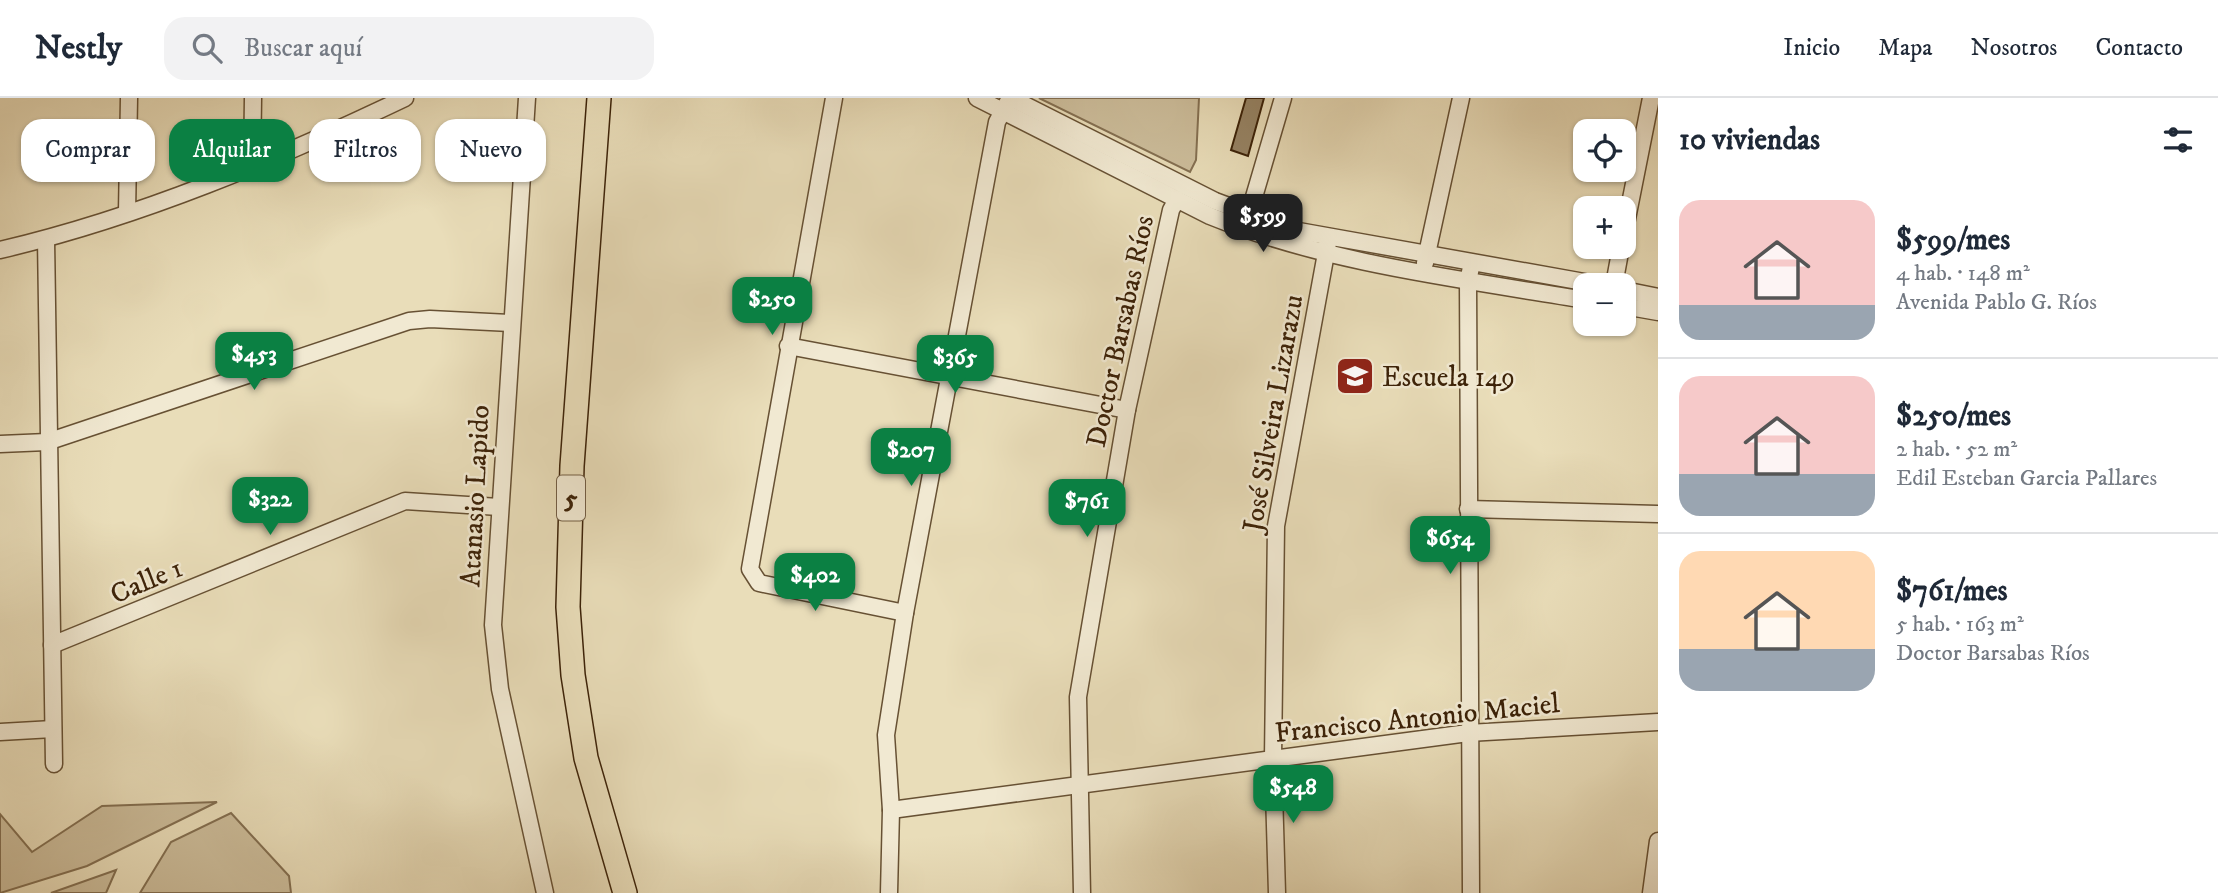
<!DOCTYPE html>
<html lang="es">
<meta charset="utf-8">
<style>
body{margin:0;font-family:"IM FELL DW Pica",serif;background:#f2f2f3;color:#1f2937;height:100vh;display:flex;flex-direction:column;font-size:26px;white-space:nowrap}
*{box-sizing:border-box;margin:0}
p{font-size:23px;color:#747a83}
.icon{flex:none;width:38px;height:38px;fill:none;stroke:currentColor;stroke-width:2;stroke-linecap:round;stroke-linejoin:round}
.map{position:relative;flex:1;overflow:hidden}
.panel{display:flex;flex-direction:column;background:#fff;width:560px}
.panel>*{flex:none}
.top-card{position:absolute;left:21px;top:21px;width:665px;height:63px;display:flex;gap:14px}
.controls{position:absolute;left:1573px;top:21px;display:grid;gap:14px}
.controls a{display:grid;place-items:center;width:63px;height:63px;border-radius:14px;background:#fff;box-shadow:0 2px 5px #0004;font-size:35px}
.price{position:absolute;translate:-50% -60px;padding:0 16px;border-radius:14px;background:#0b8043;color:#fff;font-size:23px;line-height:46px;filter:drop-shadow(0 2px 4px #0008)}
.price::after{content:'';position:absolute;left:50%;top:42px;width:21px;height:16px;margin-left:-10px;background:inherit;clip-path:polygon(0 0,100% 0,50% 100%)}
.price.active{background:#222;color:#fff}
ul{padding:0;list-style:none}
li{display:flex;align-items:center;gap:21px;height:175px;padding:0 21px}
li+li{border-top:2px solid #e0e1e3}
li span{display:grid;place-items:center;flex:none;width:196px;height:140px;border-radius:21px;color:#555}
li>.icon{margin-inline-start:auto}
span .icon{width:84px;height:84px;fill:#fffc;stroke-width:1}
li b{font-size:30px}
h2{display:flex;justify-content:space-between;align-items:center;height:84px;padding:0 21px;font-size:30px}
.chip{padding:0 24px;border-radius:21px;background:#fff;box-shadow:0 2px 5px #0004;font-size:24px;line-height:63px}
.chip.active{background:#0b8043;color:#fff}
header{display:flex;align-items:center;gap:42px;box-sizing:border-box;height:98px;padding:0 35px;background:#fff;border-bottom:2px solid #e0e1e3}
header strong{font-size:33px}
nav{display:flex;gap:38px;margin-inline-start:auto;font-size:24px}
.search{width:490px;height:63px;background:#f2f2f3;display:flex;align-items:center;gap:18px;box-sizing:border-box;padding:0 24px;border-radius:21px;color:#747a83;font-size:26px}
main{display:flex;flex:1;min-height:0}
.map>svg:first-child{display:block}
</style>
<header>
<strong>Nestly</strong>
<div class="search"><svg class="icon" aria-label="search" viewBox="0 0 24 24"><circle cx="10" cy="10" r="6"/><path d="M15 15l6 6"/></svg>Buscar aquí</div>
<nav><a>Inicio</a><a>Mapa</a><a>Nosotros</a><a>Contacto</a></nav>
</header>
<main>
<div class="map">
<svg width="1658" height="795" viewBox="0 0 1658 795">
<rect width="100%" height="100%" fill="#e9ddb9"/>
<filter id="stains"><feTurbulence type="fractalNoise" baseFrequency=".00286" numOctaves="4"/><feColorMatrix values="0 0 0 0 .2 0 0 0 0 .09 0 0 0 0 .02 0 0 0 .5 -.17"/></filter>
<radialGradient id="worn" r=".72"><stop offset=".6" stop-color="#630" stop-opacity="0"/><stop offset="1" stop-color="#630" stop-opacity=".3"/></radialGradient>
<g fill="#ccbd9b" stroke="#847052" stroke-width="2">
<polygon points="1039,0 1199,0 1196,62 1190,74"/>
<polygon points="217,704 87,768 0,795 0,716 32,754 102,708"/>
<polygon points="231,715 289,778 291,795 140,795 171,744"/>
<polygon points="116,772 106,795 51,795"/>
</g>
<polygon fill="#968364" stroke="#3c2208" stroke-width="2" points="1246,0 1264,0 1248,58 1231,52"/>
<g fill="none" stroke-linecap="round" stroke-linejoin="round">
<defs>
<g id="minor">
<polyline points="527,0 493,527 500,591 545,795"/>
<polyline points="834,0 750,471 759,485 905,515"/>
<path d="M977 0 1210 118C1329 166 1460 181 1586 202"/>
<polyline points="1011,0 1215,103 1293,132 1601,187"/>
<polyline points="252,70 253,0"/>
<polyline points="127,115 129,0"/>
<polyline points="1249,116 1283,0"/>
<polyline points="1624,136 1651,0"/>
<polyline points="46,141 54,666"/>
<path d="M0 152C141 119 275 62 405 0"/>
<polyline points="1425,165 1461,0"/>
<polyline points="1614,187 1621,149"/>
<polyline points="1624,192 1658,199"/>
<polyline points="1624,208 1658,214"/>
<polyline points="788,248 1127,312"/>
<polyline points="0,346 47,344 409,223 430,221 511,225"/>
<polyline points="1468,411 1658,416"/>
<polyline points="52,547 405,403 499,409"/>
<polyline points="0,634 53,631"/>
<polyline points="891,712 1468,635 1658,624"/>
<polyline points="889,795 891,712 886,637 905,515 997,24 1010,0"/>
<polyline points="1082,795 1078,599 1127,312 1171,112 1177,101"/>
<polyline points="1277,795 1273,660 1276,428 1329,139"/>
<polyline points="1471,795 1468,183 1472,165"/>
<polyline points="1651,795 1658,743"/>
</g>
<polyline id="highway" points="599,0 572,368 568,509 573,577 586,660 625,795"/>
</defs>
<use href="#minor" stroke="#675134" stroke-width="19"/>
<use href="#highway" stroke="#3c2208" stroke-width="26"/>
<use href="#minor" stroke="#f1e9d2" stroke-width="16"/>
<use href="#highway" stroke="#e9ddb9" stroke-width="23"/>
</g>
<defs>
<symbol id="school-square" viewBox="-11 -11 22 22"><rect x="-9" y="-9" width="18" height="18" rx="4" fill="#8f2418" stroke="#f1e9d2"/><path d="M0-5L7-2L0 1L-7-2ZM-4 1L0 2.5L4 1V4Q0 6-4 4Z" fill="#fff"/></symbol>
</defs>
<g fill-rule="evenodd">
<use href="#school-square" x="1333" y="256" width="44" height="44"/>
</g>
<g text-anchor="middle" stroke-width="5" stroke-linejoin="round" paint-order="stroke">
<rect fill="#f1e9d2" stroke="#725e45" stroke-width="2" x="557" y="377.5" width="28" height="45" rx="5"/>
<g font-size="26" font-weight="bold" fill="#3c2208">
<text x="571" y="409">5</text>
</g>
<g font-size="28" fill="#3c2208" stroke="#f1e9d2">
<text transform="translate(1119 233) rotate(-78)" y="10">Doctor Barsabas Ríos</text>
<text transform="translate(1272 315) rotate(-80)" y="10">José Silveira Lizarazu</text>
<text transform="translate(474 398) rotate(-87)" y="10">Atanasio Lapido</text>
<text transform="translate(146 482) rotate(-23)" y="10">Calle 1</text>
<text transform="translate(1417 619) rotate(-6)" y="10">Francisco Antonio Maciel</text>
</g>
<g font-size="28" fill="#3c2208" stroke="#f1e9d2" text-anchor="start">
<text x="1382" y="288">Escuela 149</text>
</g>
</g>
<rect width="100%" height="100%" filter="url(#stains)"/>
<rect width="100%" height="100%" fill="url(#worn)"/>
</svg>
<div class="controls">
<a><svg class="icon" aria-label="locate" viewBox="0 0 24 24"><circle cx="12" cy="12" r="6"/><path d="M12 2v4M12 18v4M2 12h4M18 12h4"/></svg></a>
<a>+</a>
<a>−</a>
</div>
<b class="price active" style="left:1263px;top:156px">$599</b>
<b class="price" style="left:772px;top:239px">$250</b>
<b class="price" style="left:254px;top:294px">$453</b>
<b class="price" style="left:955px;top:297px">$365</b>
<b class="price" style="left:911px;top:390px">$207</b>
<b class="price" style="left:270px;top:439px">$322</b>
<b class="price" style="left:1087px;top:441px">$761</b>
<b class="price" style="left:1450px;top:478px">$654</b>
<b class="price" style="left:815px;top:515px">$402</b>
<b class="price" style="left:1293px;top:727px">$548</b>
<div class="top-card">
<a class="chip">Comprar</a>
<a class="chip active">Alquilar</a>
<a class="chip">Filtros</a>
<a class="chip">Nuevo</a>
</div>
</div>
<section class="panel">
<h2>10 viviendas<svg class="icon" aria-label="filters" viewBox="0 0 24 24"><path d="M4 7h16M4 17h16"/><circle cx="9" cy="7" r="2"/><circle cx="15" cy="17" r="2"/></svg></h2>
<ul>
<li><span style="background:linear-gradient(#f6c9c9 75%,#9aa5b1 0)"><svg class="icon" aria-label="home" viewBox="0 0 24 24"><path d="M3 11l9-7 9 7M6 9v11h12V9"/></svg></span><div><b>$599/mes</b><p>4 hab. · 148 m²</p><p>Avenida Pablo G. Ríos</p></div></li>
<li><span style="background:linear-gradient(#f6c9c9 70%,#9aa5b1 0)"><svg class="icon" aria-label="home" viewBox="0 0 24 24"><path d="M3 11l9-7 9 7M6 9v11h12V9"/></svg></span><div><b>$250/mes</b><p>2 hab. · 52 m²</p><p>Edil Esteban Garcia Pallares</p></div></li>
<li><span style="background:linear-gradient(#ffd9b3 70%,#9aa5b1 0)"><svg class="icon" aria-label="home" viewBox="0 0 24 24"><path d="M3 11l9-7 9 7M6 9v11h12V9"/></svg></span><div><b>$761/mes</b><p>5 hab. · 163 m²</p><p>Doctor Barsabas Ríos</p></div></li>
</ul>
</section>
</main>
